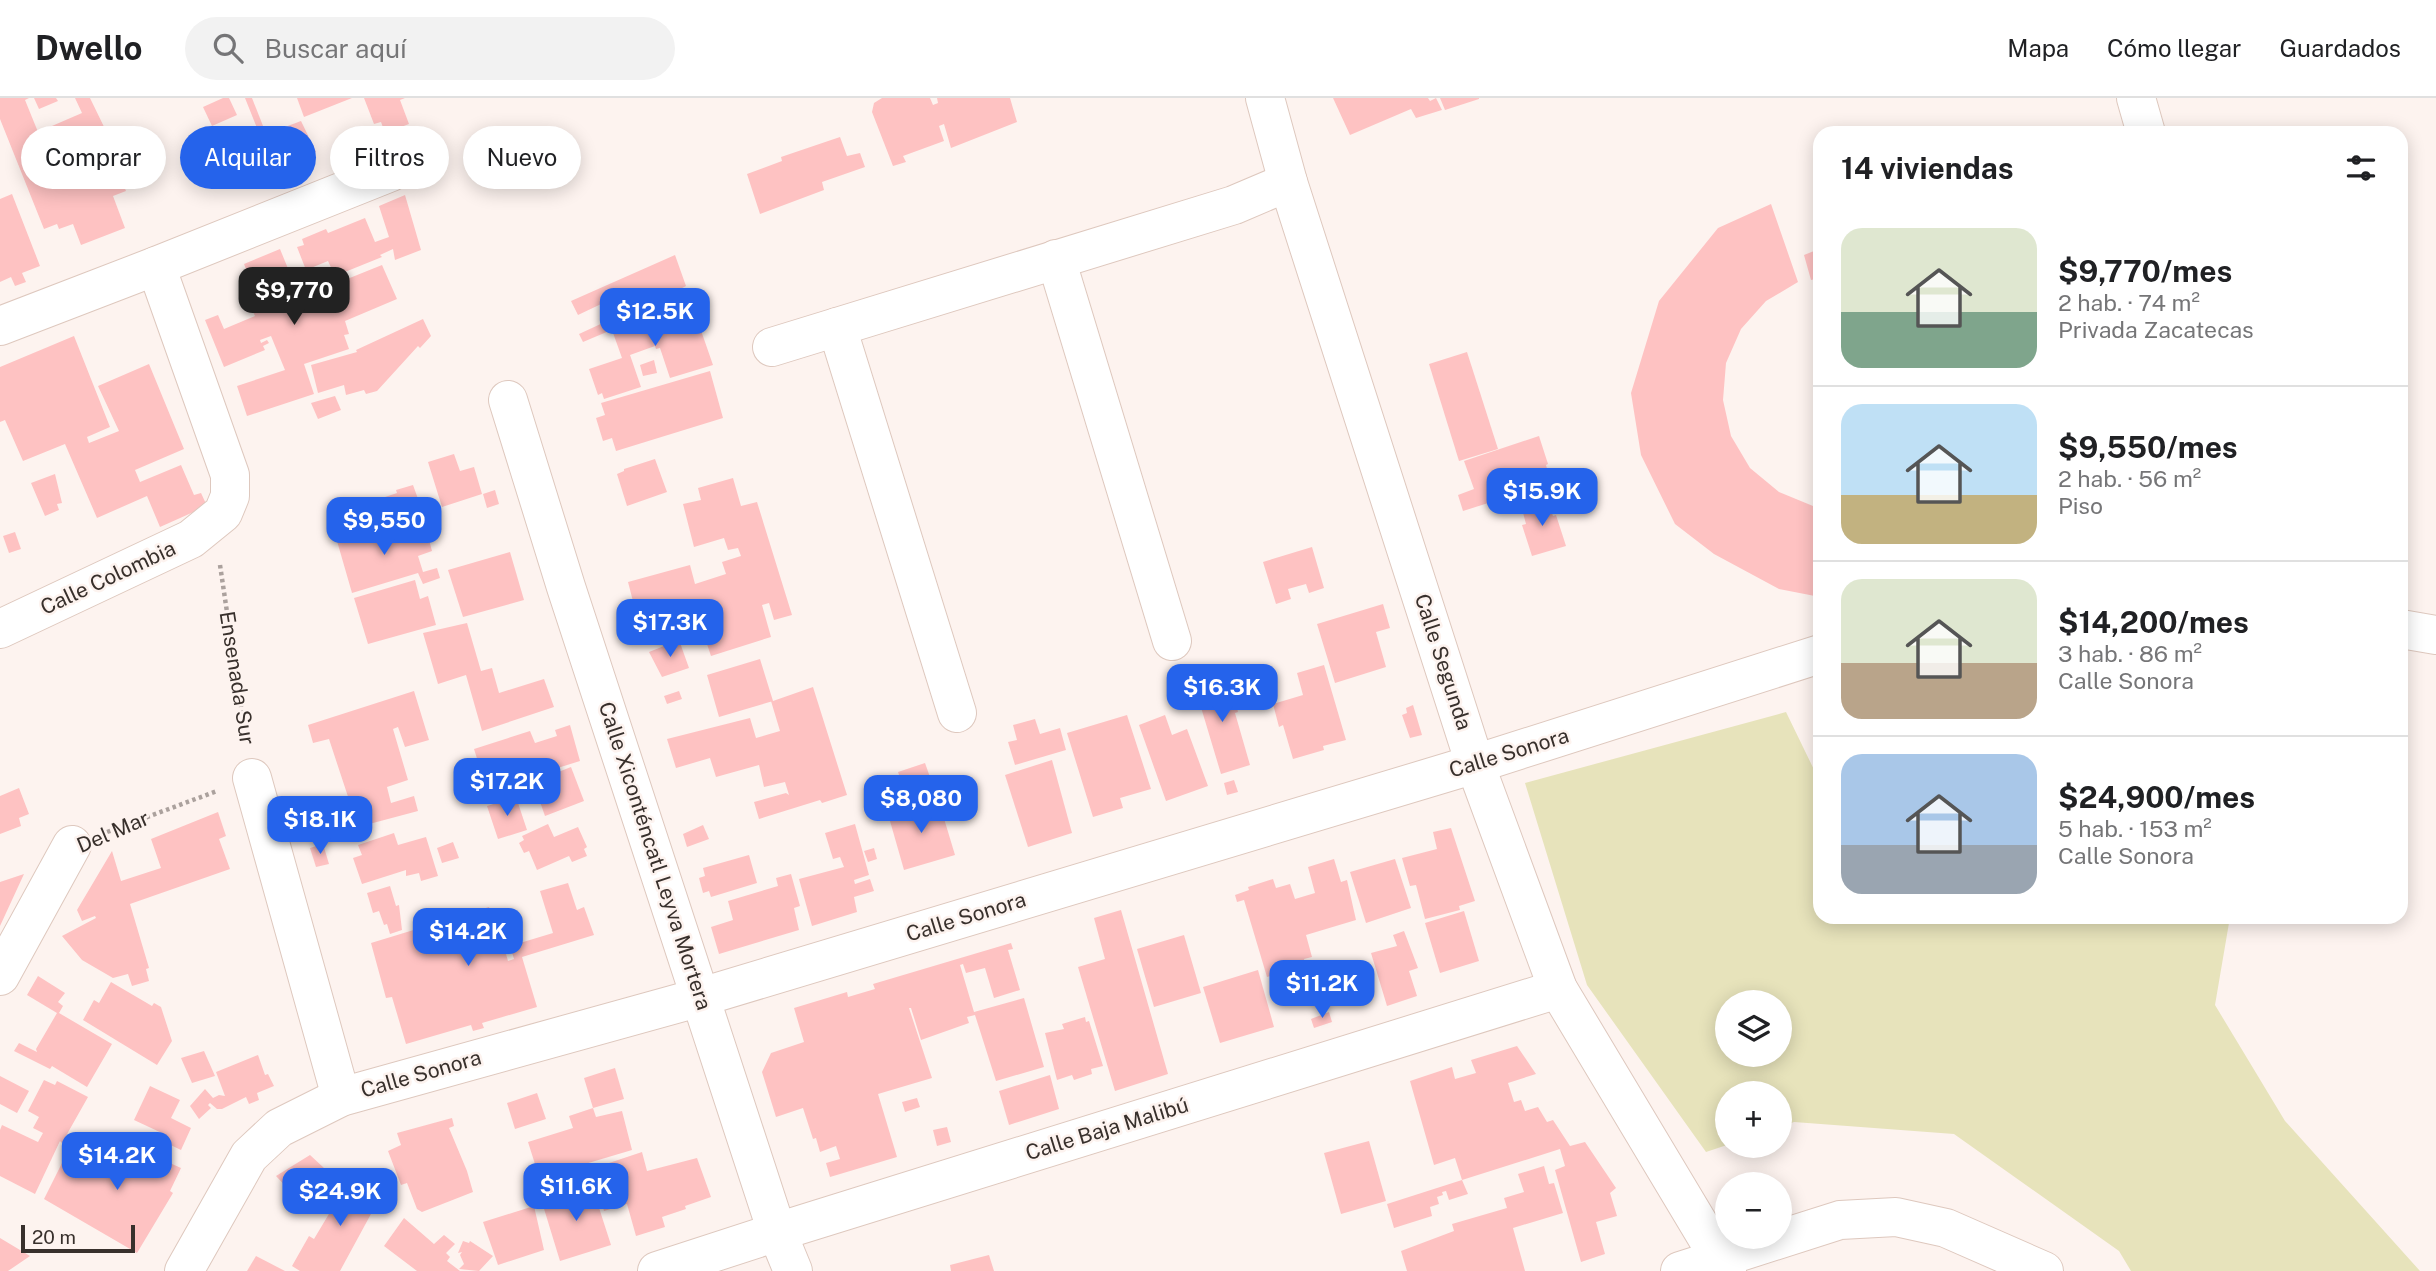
<!DOCTYPE html>
<html lang="es">
<meta charset="utf-8">
<style>
body{margin:0;font-family:"Public Sans",sans-serif;background:#f2f2f2;color:#202124;height:100vh;display:flex;flex-direction:column;font-size:26px;white-space:nowrap}
*{box-sizing:border-box;margin:0}
p{font-size:23px;color:#757577}
.icon{flex:none;width:38px;height:38px;fill:none;stroke:currentColor;stroke-width:2;stroke-linecap:round;stroke-linejoin:round}
.map{position:relative;flex:1;overflow:hidden}
.drawer{position:absolute;left:1813px;top:28px;width:595px;height:798px;display:flex;flex-direction:column;background:#fff;border-radius:21px;box-shadow:0 4px 18px #0003}
.drawer>*{flex:none}
.hud{position:absolute;left:21px;top:28px;width:665px;height:63px;display:flex;gap:14px}
.controls{position:absolute;left:1715px;top:892px;display:grid;gap:14px}
.controls a{display:grid;place-items:center;width:77px;height:77px;border-radius:50%;background:#fff;box-shadow:0 4px 18px #0003;font-size:35px}
.scale{position:absolute;left:21px;bottom:18px;width:114px;box-sizing:border-box;padding-left:7px;border:4px solid #38302c;border-top:0;font-size:19px;line-height:24px;white-space:nowrap;color:#38302c;-webkit-text-stroke:5px #fdf3ef;paint-order:stroke}
.price{position:absolute;translate:-50% -60px;padding:0 16px;border-radius:14px;background:#2563eb;color:#fff;font-size:23px;line-height:46px;filter:drop-shadow(0 2px 4px #0008)}
.price::after{content:'';position:absolute;left:50%;top:42px;width:21px;height:16px;margin-left:-10px;background:inherit;clip-path:polygon(0 0,100% 0,50% 100%)}
.price.selected{background:#222;color:#fff}
ul{padding:0;list-style:none}
li{display:flex;align-items:center;gap:21px;height:175px;padding:0 28px}
li+li{border-top:2px solid #e0e0e0}
li span{display:grid;place-items:center;flex:none;width:196px;height:140px;border-radius:21px;color:#555}
li>.icon{margin-inline-start:auto}
span .icon{width:84px;height:84px;fill:#fffc;stroke-width:1}
li b{font-size:30px}
h2{display:flex;justify-content:space-between;align-items:center;height:84px;padding:0 28px;font-size:30px}
.chip{padding:0 24px;border-radius:32px;background:#fff;box-shadow:0 4px 18px #0003;font-size:24px;line-height:63px}
.chip.selected{background:#2563eb;color:#fff}
header{display:flex;align-items:center;gap:42px;box-sizing:border-box;height:98px;padding:0 35px;background:#fff;border-bottom:2px solid #e0e0e0}
header strong{font-size:33px}
nav{display:flex;gap:38px;margin-inline-start:auto;font-size:24px}
.search{width:490px;height:63px;background:#f2f2f2;display:flex;align-items:center;gap:18px;box-sizing:border-box;padding:0 24px;border-radius:38px;color:#757577;font-size:26px}
.map>svg:first-child{display:block}
</style>
<header>
<strong>Dwello</strong>
<div class="search"><svg class="icon" aria-label="search" viewBox="0 0 24 24"><circle cx="10" cy="10" r="6"/><path d="M15 15l6 6"/></svg>Buscar aquí</div>
<nav><a>Mapa</a><a>Cómo llegar</a><a>Guardados</a></nav>
</header>
<div class="map">
<svg width="2436" height="1173" viewBox="0 0 2436 1173">
<rect width="100%" height="100%" fill="#fdf3ef"/>
<path fill="#e7e3bb" fill-rule="evenodd" d="M1786 614 1820 684V819H2230L2215 907 2285 1023 2420 1173H2131L2119 1153 1954 1036 1794 1024 1780 1029V996H1727V1047L1706 1054 1587 887 1525 685ZM1727 905H1780V957H1727Z"/>
<g fill="#fec2c2">
<polygon points="0,0 29,0 25,2 38,34 82,15 75,0 90,0 107,35 53,58 61,77 112,57 126,93 113,98 125,130 81,147 73,126 59,131 57,126 44,131 0,21"/>
<polygon points="34,0 56,0 58,3 39,11"/>
<polygon points="223,0 229,0 237,17 212,28 203,9"/>
<polygon points="245,0 252,0 265,33 259,35"/>
<polygon points="297,0 352,0 304,19"/>
<polygon points="364,0 405,0 400,2 409,26 385,35 381,24 374,26"/>
<polygon points="882,0 930,0 933,7 938,5 937,0 1010,0 1017,24 951,50 944,26 939,28 944,43 903,58 906,64 893,68 872,14 874,5"/>
<polygon points="1333,0 1428,0 1430,3 1436,0 1442,12 1416,20 1411,11 1350,37"/>
<polygon points="1440,0 1479,0 1479,1 1445,12"/>
<polygon points="301,23 316,54 280,67 272,47 289,40 285,29"/>
<polygon points="253,29 256,36 244,42 240,35"/>
<polygon points="840,39 847,58 860,55 865,69 822,84 824,92 760,116 747,76 782,63 781,59"/>
<polygon points="238,45 247,65 231,72 222,52"/>
<polygon points="12,96 40,168 22,175 26,184 15,188 11,179 0,184 0,101"/>
<polygon points="405,97 421,152 395,162 393,151 380,157 382,159 335,178 328,163 306,172 297,149 304,147 302,141 326,131 328,135 365,120 375,144 389,139 379,108"/>
<polygon points="1771,106 1798,184 1766,203 1741,231 1726,265 1723,302 1731,338 1750,370 1779,394 1813,408 1820,408 1820,499 1779,491 1714,456 1675,426 1641,357 1631,295 1659,203 1718,130"/>
<polygon points="1820,138 1820,180 1811,182 1804,157 1814,153"/>
<polygon points="280,151 300,200 382,167 397,201 345,223 349,236 344,237 349,251 304,266 314,296 247,318 237,288 285,272 271,238 260,242 261,245 267,242 269,245 263,248 265,252 224,269 205,222 218,217 224,231 255,218 249,205 258,201 244,166"/>
<polygon points="675,157 686,188 657,203 658,205 625,216 618,198 578,217 571,203"/>
<polygon points="689,198 713,267 670,280 660,250 656,251 655,248 630,257 641,289 604,301 602,295 598,297 589,271 622,260 612,232"/>
<polygon points="423,221 431,238 420,250 418,248 377,293 366,296 364,292 346,297 344,287 318,295 311,267 357,254 356,252"/>
<polygon points="605,224 609,233 583,244 579,236"/>
<polygon points="74,238 110,329 87,339 89,345 119,333 98,288 149,266 184,351 135,372 140,384 181,367 194,397 201,395 207,408 160,429 147,398 97,420 65,346 23,363 5,322 0,324 0,269"/>
<polygon points="1467,254 1498,351 1459,363 1429,266"/>
<polygon points="654,262 657,275 643,278 640,267"/>
<polygon points="710,273 723,320 616,353 612,340 603,343 596,320 605,317 601,305"/>
<polygon points="335,298 341,312 318,321 311,305"/>
<polygon points="1539,338 1548,366 1546,367 1551,385 1463,413 1458,397 1474,391 1464,363"/>
<polygon points="454,356 460,373 474,369 482,396 442,409 428,364"/>
<polygon points="655,361 667,394 627,408 617,376 624,373 624,371"/>
<polygon points="55,376 62,405 57,406 59,412 45,418 31,385"/>
<polygon points="733,380 741,408 757,404 792,517 774,522 769,505 762,507 771,539 711,558 705,540 689,545 679,514 630,528 626,513 635,511 628,484 690,467 695,486 726,476 722,464 741,458 738,450 728,452 724,440 694,449 683,406 701,402 698,390"/>
<polygon points="413,387 422,412 372,428 364,406 397,395 396,392"/>
<polygon points="495,392 499,406 487,410 483,396"/>
<polygon points="1547,400 1553,418 1556,417 1566,448 1532,458 1522,427 1526,426 1521,407"/>
<polygon points="408,425 414,442 428,438 432,453 418,458 423,474 437,470 440,480 423,486 418,475 352,495 337,443 381,429 382,433"/>
<polygon points="15,434 21,451 9,455 3,438"/>
<polygon points="1312,449 1324,490 1309,495 1306,486 1288,491 1291,501 1276,506 1263,464"/>
<polygon points="510,454 524,502 463,519 448,472"/>
<polygon points="415,482 420,501 428,498 436,527 368,546 354,500"/>
<polygon points="1383,506 1390,530 1376,534 1386,569 1335,585 1317,526"/>
<polygon points="467,525 481,573 492,570 499,595 544,581 554,609 482,633 466,577 438,586 423,535"/>
<polygon points="679,542 689,570 662,579 649,554"/>
<polygon points="760,561 773,603 813,589 847,697 822,705 820,702 759,721 754,704 786,695 789,697 785,684 764,689 759,667 716,679 710,660 676,670 667,641 750,620 756,640 780,633 771,603 773,603 719,619 707,577"/>
<polygon points="1324,567 1346,642 1323,648 1324,652 1293,661 1283,627 1279,629 1273,606 1303,597 1297,575"/>
<polygon points="1219,578 1223,590 1231,588 1238,614 1235,615 1250,667 1221,676 1194,586"/>
<polygon points="414,593 429,642 405,649 398,629 393,631 408,682 387,689 391,705 414,698 418,713 358,729 329,641 313,645 308,627"/>
<polygon points="679,593 682,601 667,606 664,598"/>
<polygon points="1413,607 1422,637 1410,640 1402,617 1407,615 1406,610"/>
<polygon points="1127,617 1151,691 1120,700 1123,710 1093,719 1067,635"/>
<polygon points="1165,617 1172,637 1187,631 1208,688 1166,703 1139,627"/>
<polygon points="1035,621 1040,636 1060,630 1066,652 1015,667 1008,644 1017,642 1013,627"/>
<polygon points="570,627 580,663 487,692 474,651 530,633 535,645 557,638 555,632"/>
<polygon points="1052,662 1072,735 1028,749 1005,677"/>
<polygon points="925,665 936,696 909,705 898,674"/>
<polygon points="571,669 584,703 545,718 533,684"/>
<polygon points="1234,682 1238,694 1227,697 1224,685"/>
<polygon points="19,690 29,716 19,720 21,728 0,736 0,698"/>
<polygon points="516,699 527,732 498,741 487,708"/>
<polygon points="939,704 955,757 904,772 888,716"/>
<polygon points="218,714 226,738 219,741 230,771 130,806 149,870 146,871 149,883 132,888 128,876 113,880 82,862 62,838 96,820 95,818 82,823 77,812 112,753 121,783 161,770 151,741"/>
<polygon points="548,726 554,739 578,729 587,749 584,751 587,758 572,764 569,758 537,772 529,753 524,755 519,745 524,742 522,738"/>
<polygon points="855,726 869,777 854,782 855,786 870,781 874,793 854,799 857,814 812,828 799,781 844,769 840,759 833,761 825,735"/>
<polygon points="703,727 709,741 687,749 683,736"/>
<polygon points="1451,730 1475,803 1459,808 1460,812 1425,821 1416,787 1410,788 1402,760 1437,751 1433,734"/>
<polygon points="394,735 398,747 426,739 438,778 421,783 419,775 406,778 406,772 362,786 353,760 362,757 358,747"/>
<polygon points="453,744 459,760 442,765 437,750"/>
<polygon points="323,746 329,766 316,769 310,750"/>
<polygon points="874,750 877,761 868,764 864,753"/>
<polygon points="749,757 757,785 711,799 709,793 703,795 699,780 705,778 703,770"/>
<polygon points="1334,761 1341,784 1347,782 1356,822 1306,837 1312,859 1304,861 1306,868 1267,879 1244,802 1237,804 1235,797 1249,792 1248,789 1273,781 1276,790 1290,786 1295,801 1315,795 1308,769"/>
<polygon points="1395,761 1411,810 1366,825 1350,774"/>
<polygon points="24,776 0,828 0,784"/>
<polygon points="791,776 800,808 794,810 799,832 719,856 711,829 733,822 728,803 778,788 776,780"/>
<polygon points="568,785 577,812 584,809 594,837 522,859 537,909 482,925 484,930 473,933 471,927 406,946 392,899 386,900 371,845 489,809 496,831 500,835 508,863 514,861 510,848 553,835 540,793"/>
<polygon points="390,788 396,808 399,807 402,832 390,836 387,826 384,827 379,813 373,815 367,795"/>
<polygon points="1121,812 1168,976 1115,993 1078,869 1105,861 1094,820"/>
<polygon points="1464,813 1479,863 1440,875 1425,825"/>
<polygon points="1404,833 1418,870 1409,873 1417,898 1387,908 1371,855 1397,848 1393,837"/>
<polygon points="1184,837 1201,895 1154,909 1137,851"/>
<polygon points="1011,845 1013,851 1008,852 1020,892 994,900 985,870 966,875 963,866 960,867 974,914 1024,900 1044,969 996,983 975,917 967,919 969,925 921,942 911,910 909,910 932,980 878,996 897,1059 830,1079 826,1065 840,1061 836,1048 820,1054 816,1040 813,1041 803,1010 776,1019 762,974 771,955 804,944 794,910 847,894 848,899 875,891 873,886"/>
<polygon points="1258,872 1274,929 1220,945 1203,889"/>
<polygon points="38,878 65,895 58,904 63,908 59,915 112,946 87,989 52,968 50,971 14,953 19,945 37,954 36,951 57,915 27,897"/>
<polygon points="111,884 152,908 154,905 161,909 172,943 157,967 83,922 94,902 99,905"/>
<polygon points="1329,914 1332,924 1314,930 1311,921"/>
<polygon points="1085,919 1086,924 1089,923 1103,968 1091,971 1092,976 1074,982 1072,977 1057,982 1045,935 1064,931 1062,926"/>
<polygon points="1517,948 1536,976 1508,985 1514,1004 1521,1002 1525,1013 1538,1009 1547,1024 1553,1022 1570,1048 1585,1044 1616,1090 1610,1095 1617,1118 1596,1124 1605,1156 1581,1164 1555,1072 1565,1068 1560,1051 1462,1082 1455,1060 1434,1067 1410,983 1452,969 1455,981 1476,975 1471,962"/>
<polygon points="204,953 215,978 192,985 181,960"/>
<polygon points="258,957 265,977 268,976 274,988 257,995 259,1002 249,1006 246,999 222,1011 217,1011 210,1005 208,1007 211,1010 199,1021 190,1008 205,991 213,1000 219,997 225,998 216,974"/>
<polygon points="615,970 624,1001 593,1010 584,980"/>
<polygon points="1050,977 1059,1011 1009,1027 999,993"/>
<polygon points="0,978 29,993 17,1015 0,1006"/>
<polygon points="44,982 55,987 57,983 88,999 62,1045 60,1043 35,1096 0,1078 0,1032 2,1027 38,1044 43,1035 33,1030 39,1019 28,1013"/>
<polygon points="150,988 180,1002 171,1020 191,1030 181,1052 160,1042 164,1036 134,1022"/>
<polygon points="537,995 546,1021 515,1031 507,1005"/>
<polygon points="917,1000 920,1009 905,1014 902,1004"/>
<polygon points="593,1010 596,1019 622,1013 632,1052 585,1066 586,1070 541,1085 528,1044 573,1030 569,1018"/>
<polygon points="452,1020 454,1028 449,1030 467,1073 473,1094 422,1114 417,1111 407,1085 401,1087 388,1053 401,1047 397,1035"/>
<polygon points="947,1029 951,1044 937,1048 933,1032"/>
<polygon points="133,1036 166,1052 161,1061 181,1070 170,1093 173,1095 137,1155 44,1101 70,1049 115,1076"/>
<polygon points="1369,1043 1386,1103 1341,1116 1324,1055"/>
<polygon points="642,1054 647,1073 697,1060 711,1099 685,1108 686,1111 662,1119 665,1129 636,1138 627,1106 604,1113 591,1071"/>
<polygon points="310,1057 324,1070 313,1081 309,1077 292,1095 276,1078"/>
<polygon points="1544,1068 1549,1086 1554,1085 1563,1115 1513,1130 1525,1173 1407,1173 1401,1153 1454,1133 1452,1126 1507,1110 1504,1100 1524,1094 1518,1076"/>
<polygon points="354,1074 384,1092 340,1173 300,1173 292,1168 309,1138 314,1141"/>
<polygon points="1462,1082 1468,1096 1449,1102 1446,1093 1442,1094 1443,1097 1437,1099 1439,1106 1430,1109 1432,1118 1394,1130 1387,1106"/>
<polygon points="592,1088 611,1147 560,1163 541,1101 565,1093 566,1097"/>
<polygon points="534,1108 544,1152 498,1167 483,1124"/>
<polygon points="404,1120 434,1146 444,1137 455,1146 446,1155 450,1159 447,1163 460,1173 417,1173 384,1148"/>
<polygon points="0,1140 30,1158 8,1173 0,1173"/>
<polygon points="463,1143 469,1145 470,1143 493,1158 479,1173 459,1171 464,1166 460,1157 462,1154 458,1155"/>
<polygon points="989,1157 994,1173 951,1173 950,1167"/>
<polygon points="256,1158 285,1173 247,1173"/>
</g>
<g fill="none" stroke-linecap="round" stroke-linejoin="round">
<defs>
<g id="minor">
<polyline points="1265,0 1288,84 1475,666 1558,891 1727,1173"/>
<polyline points="2136,0 2146,35"/>
<polyline points="1056,161 1172,543"/>
<polyline points="0,228 156,168 391,74"/>
<polyline points="837,229 957,615"/>
<polyline points="772,249 1234,107 1288,84"/>
<polyline points="508,302 566,489 777,1134 793,1173"/>
<polyline points="0,531 191,441 223,415 230,398 230,377 156,168"/>
<polyline points="2401,531 2436,537"/>
<polyline points="252,680 341,999"/>
<polyline points="0,878 72,747"/>
<polyline points="184,1173 249,1058 279,1030 341,999 701,899 1475,666 1820,556"/>
<polyline points="657,1173 777,1134 1558,891"/>
<polyline points="1680,1173 1840,1122 1896,1119 1946,1130 2044,1173"/>
</g>
</defs>
<use href="#minor" stroke="#dec8be" stroke-width="40"/>
<g stroke="#aba19d" stroke-width="4.5" stroke-dasharray="3.5 3.5" stroke-linecap="butt">
<polyline points="220,467 246,642"/>
<polyline points="107,734 217,693"/>
</g>
<use href="#minor" stroke="#fff" stroke-width="38"/>
</g>
<g text-anchor="middle" stroke-width="5" stroke-linejoin="round" paint-order="stroke">
<g font-size="21" fill="#38302c" stroke="#fdf3ef">
<text transform="translate(108 480) rotate(-25)" y="7">Calle Colombia</text>
<text transform="translate(1443 564) rotate(72)" y="7">Calle Segunda</text>
<text transform="translate(237 580) rotate(81)" y="7">Ensenada Sur</text>
<text transform="translate(1509 655) rotate(-17)" y="7">Calle Sonora</text>
<text transform="translate(113 734) rotate(-23)" y="7">Del Mar</text>
<text transform="translate(655 758) rotate(72)" y="7">Calle Xiconténcatl Leyva Mortera</text>
<text transform="translate(966 819) rotate(-17)" y="7">Calle Sonora</text>
<text transform="translate(421 976) rotate(-16)" y="7">Calle Sonora</text>
<text transform="translate(1107 1031) rotate(-17)" y="7">Calle Baja Malibú</text>
</g>
</g>
</svg>
<div class="controls">
<a><svg class="icon" aria-label="layers" viewBox="0 0 24 24"><path d="M12 4l9 5-9 5-9-5zM3 14l9 5 9-5"/></svg></a>
<a>+</a>
<a>−</a>
</div>
<div class="scale">20 m</div>
<b class="price selected" style="left:294px;top:229px">$9,770</b>
<b class="price" style="left:655px;top:250px">$12.5K</b>
<b class="price" style="left:1542px;top:430px">$15.9K</b>
<b class="price" style="left:384px;top:459px">$9,550</b>
<b class="price" style="left:670px;top:561px">$17.3K</b>
<b class="price" style="left:1222px;top:626px">$16.3K</b>
<b class="price" style="left:507px;top:720px">$17.2K</b>
<b class="price" style="left:921px;top:737px">$8,080</b>
<b class="price" style="left:320px;top:758px">$18.1K</b>
<b class="price" style="left:468px;top:870px">$14.2K</b>
<b class="price" style="left:1322px;top:922px">$11.2K</b>
<b class="price" style="left:117px;top:1094px">$14.2K</b>
<b class="price" style="left:576px;top:1125px">$11.6K</b>
<b class="price" style="left:340px;top:1130px">$24.9K</b>
<div class="hud">
<a class="chip">Comprar</a>
<a class="chip selected">Alquilar</a>
<a class="chip">Filtros</a>
<a class="chip">Nuevo</a>
</div>
<section class="drawer">
<h2>14 viviendas<svg class="icon" aria-label="filters" viewBox="0 0 24 24"><path d="M4 7h16M4 17h16"/><circle cx="9" cy="7" r="2"/><circle cx="15" cy="17" r="2"/></svg></h2>
<ul>
<li><span style="background:linear-gradient(#dfe7d0 60%,#7fa58c 0)"><svg class="icon" aria-label="home" viewBox="0 0 24 24"><path d="M3 11l9-7 9 7M6 9v11h12V9"/></svg></span><div><b>$9,770/mes</b><p>2 hab. · 74 m²</p><p>Privada Zacatecas</p></div></li>
<li><span style="background:linear-gradient(#bfe0f5 65%,#c2b280 0)"><svg class="icon" aria-label="home" viewBox="0 0 24 24"><path d="M3 11l9-7 9 7M6 9v11h12V9"/></svg></span><div><b>$9,550/mes</b><p>2 hab. · 56 m²</p><p>Piso</p></div></li>
<li><span style="background:linear-gradient(#dfe7d0 60%,#b9a48a 0)"><svg class="icon" aria-label="home" viewBox="0 0 24 24"><path d="M3 11l9-7 9 7M6 9v11h12V9"/></svg></span><div><b>$14,200/mes</b><p>3 hab. · 86 m²</p><p>Calle Sonora</p></div></li>
<li><span style="background:linear-gradient(#a9c7e8 65%,#9aa5b1 0)"><svg class="icon" aria-label="home" viewBox="0 0 24 24"><path d="M3 11l9-7 9 7M6 9v11h12V9"/></svg></span><div><b>$24,900/mes</b><p>5 hab. · 153 m²</p><p>Calle Sonora</p></div></li>
</ul>
</section>
</div>
